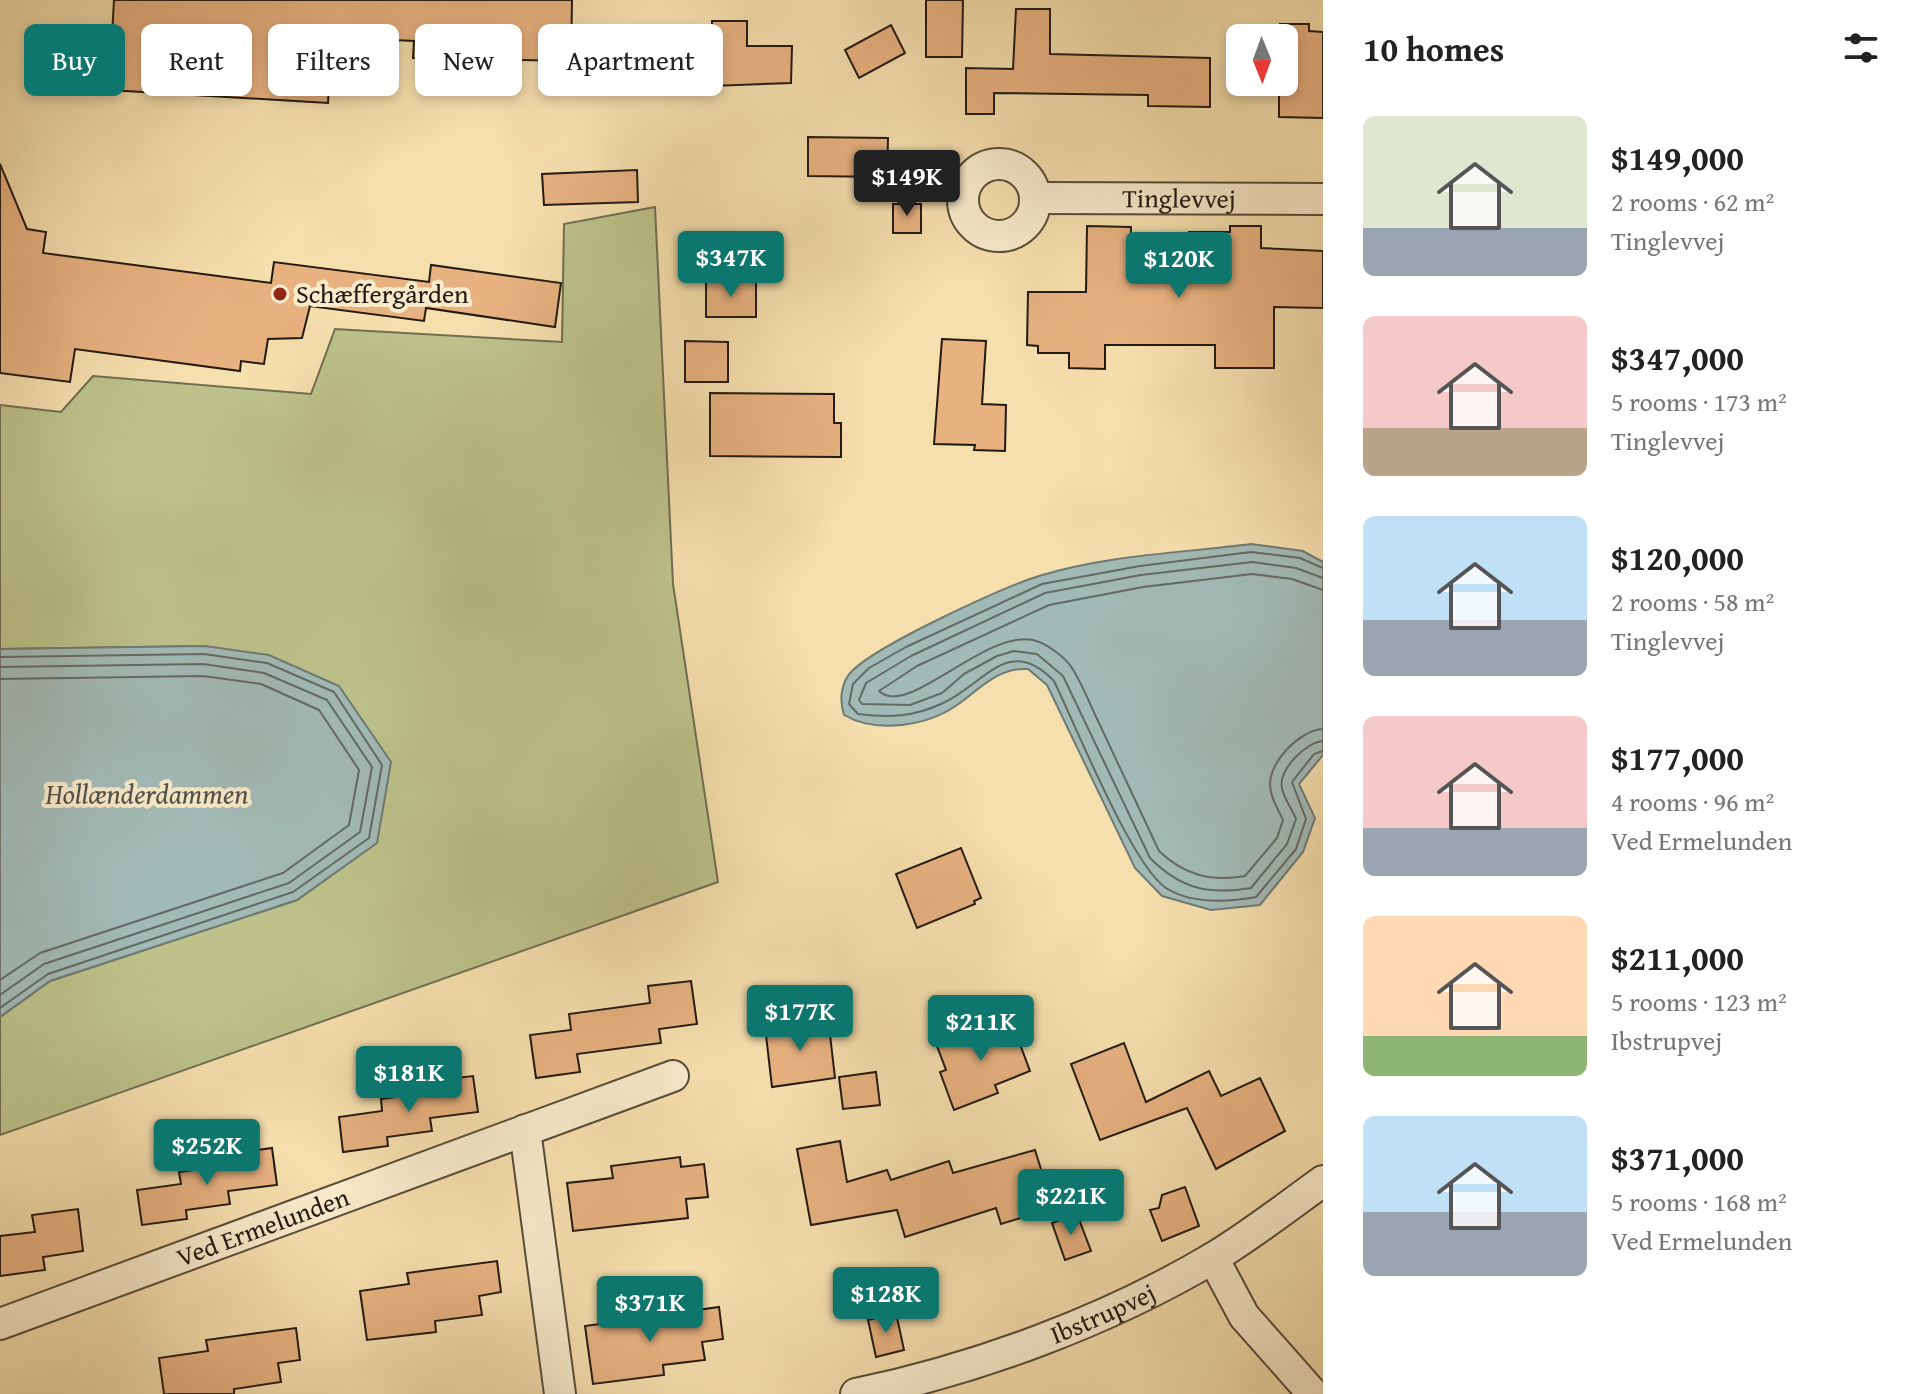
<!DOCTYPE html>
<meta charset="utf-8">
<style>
body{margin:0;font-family:"Gentium Book Plus",serif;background:#f6f6f6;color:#222;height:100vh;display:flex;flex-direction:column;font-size:30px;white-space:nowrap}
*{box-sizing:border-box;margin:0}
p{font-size:26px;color:#767676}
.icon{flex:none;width:44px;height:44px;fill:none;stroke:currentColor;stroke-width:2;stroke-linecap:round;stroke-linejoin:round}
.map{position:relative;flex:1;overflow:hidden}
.panel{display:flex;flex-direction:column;background:#fff;width:600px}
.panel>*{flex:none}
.banner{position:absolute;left:24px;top:24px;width:760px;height:72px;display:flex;gap:16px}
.needle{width:52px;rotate:179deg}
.fabs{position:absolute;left:1226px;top:24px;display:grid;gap:16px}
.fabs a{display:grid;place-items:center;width:72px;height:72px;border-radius:12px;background:#fff;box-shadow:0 4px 12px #0003;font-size:40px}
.price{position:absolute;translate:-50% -68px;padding:0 18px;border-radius:8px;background:#0f766e;color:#fff;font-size:26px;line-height:52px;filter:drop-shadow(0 2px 4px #0008)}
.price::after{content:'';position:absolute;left:50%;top:48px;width:24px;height:18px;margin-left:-12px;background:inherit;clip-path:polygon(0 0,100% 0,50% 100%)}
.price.current{background:#222;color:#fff}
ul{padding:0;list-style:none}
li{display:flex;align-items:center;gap:24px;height:200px;padding:0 40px}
li span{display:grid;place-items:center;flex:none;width:224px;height:160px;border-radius:12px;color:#555}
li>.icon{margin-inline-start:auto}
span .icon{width:96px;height:96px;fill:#fffc;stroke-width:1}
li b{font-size:34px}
h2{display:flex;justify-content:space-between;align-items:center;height:96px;padding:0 40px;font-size:34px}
.tag{padding:0 28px;border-radius:12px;background:#fff;box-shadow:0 4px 12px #0003;font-size:28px;line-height:72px}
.tag.current{background:#0f766e;color:#fff}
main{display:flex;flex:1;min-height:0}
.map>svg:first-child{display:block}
</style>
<main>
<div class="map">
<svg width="1323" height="1394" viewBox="0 0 1323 1394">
<rect width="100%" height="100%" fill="#f5dfad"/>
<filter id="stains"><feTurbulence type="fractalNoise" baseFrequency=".0025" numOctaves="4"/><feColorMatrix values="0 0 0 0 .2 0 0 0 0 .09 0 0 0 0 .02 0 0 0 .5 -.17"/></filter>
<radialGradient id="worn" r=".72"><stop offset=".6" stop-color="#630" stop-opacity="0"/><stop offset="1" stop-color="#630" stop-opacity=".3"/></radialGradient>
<polygon fill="#bcc28a" stroke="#706e4e" stroke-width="2" points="655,207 673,584 718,882 0,1135 0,1017 50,981 297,900 377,842 205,646 0,649 0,405 61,412 93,376 311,394 335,329 562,342 564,224"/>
<g fill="#a2bab6" stroke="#6f7a74" stroke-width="2">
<path d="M1251 544 1303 551 1323 562V755L1299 784 1315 818 1303 852 1260 905 1211 910 1162 896 1135 868 1047 685 1028 669C998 667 980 689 957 705 927 726 877 734 844 715 839 700 841 681 853 670 880 644 1001 588 1039 576 1106 555 1181 553 1251 544Z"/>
<polygon points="205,646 269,655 339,686 391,762 377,843 297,900 50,981 0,1017 0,649"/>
</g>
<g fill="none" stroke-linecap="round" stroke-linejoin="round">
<g stroke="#626a64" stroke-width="2">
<path d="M1323 568 1300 558 1251 552 1140 566 1042 584 906 647 869 668 853 684 849 704 858 714C889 718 914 717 943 703 984 685 1008 633 1054 681 1076 726 1131 864 1166 888 1191 904 1228 902 1256 897L1296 849 1306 819 1292 782 1314 754 1323 751"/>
<path d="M1323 578 1296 568 1252 562 1141 575 1045 593 911 656 866 683 859 700 862 704 910 705 942 693 964 674 997 656 1014 651 1037 654 1063 676 1150 858C1181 889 1208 895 1251 888L1287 844 1296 819C1292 809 1284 799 1282 788 1278 770 1306 742 1323 741"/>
<path d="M1323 590 1292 579 1252 574 1143 587 1049 605 917 666 879 691C907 719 984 630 1033 640 1046 643 1065 657 1072 668 1083 685 1090 705 1099 723 1119 766 1139 808 1159 851 1184 875 1211 882 1245 876L1277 838 1283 820C1278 809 1270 797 1270 784 1270 761 1300 730 1323 729"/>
<polyline points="0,657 204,654 267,663 334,692 382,765 369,838 293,892 48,974 0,1008"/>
<polyline points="0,667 203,664 264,673 327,700 372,767 360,832 289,883 44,964 0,995"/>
<polyline points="0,679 203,676 261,684 319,710 359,770 349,825 283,873 40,953 0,980"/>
</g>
</g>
<g fill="#e7b180" stroke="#231a12" stroke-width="2">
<polygon points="114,0 572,0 571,61 413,58 414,41 332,37 328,103 109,90"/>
<polygon points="926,0 963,0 962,57 926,57"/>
<polygon points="1016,9 1050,9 1050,54 1210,58 1210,107 1148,106 1148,95 994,93 994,114 966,114 966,68 1013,69"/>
<polygon points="712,21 747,21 747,46 792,46 791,83 712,86"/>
<polygon points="1280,24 1309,24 1309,31 1323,32 1323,118 1279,117 1279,82 1284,82 1284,38 1280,38"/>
<polygon points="891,25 905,53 859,78 845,50"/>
<polygon points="808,137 888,138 887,177 808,176"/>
<polygon points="0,164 27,229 46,232 43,253 271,283 274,262 429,282 431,265 561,283 555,327 426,308 424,321 310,306 302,338 268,339 264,364 241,361 240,371 75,349 70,382 0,373"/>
<polygon points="637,170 638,202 544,205 542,174"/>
<rect x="893" y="204" width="28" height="29"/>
<polygon points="1087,226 1131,227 1130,277 1189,277 1189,232 1230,232 1230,226 1261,226 1261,248 1323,251 1323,308 1274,307 1274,368 1215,368 1215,345 1105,345 1105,369 1069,368 1069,353 1038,353 1038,346 1027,345 1028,292 1086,292"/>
<polygon points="706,280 756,281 756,317 706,317"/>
<polygon points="942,339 986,341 982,404 1006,405 1005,451 974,450 975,445 934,444"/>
<polygon points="685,341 728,342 728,382 685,382"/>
<polygon points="710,393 834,394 834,423 841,423 841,457 710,456"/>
<polygon points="961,848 981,898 974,901 975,904 917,928 896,874"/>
<polygon points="691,981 697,1024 659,1029 661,1043 577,1054 580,1072 536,1078 530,1035 571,1030 569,1014 650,1003 648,986"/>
<polygon points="804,1013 806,1029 829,1026 835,1078 772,1087 766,1035 781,1034 779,1017"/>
<polygon points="1003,1020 1005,1025 1012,1023 1030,1071 995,1085 998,1093 954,1110 940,1072 946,1070 937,1046"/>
<polygon points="1124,1043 1146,1102 1209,1071 1221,1096 1260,1078 1285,1131 1216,1169 1187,1108 1100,1140 1071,1064"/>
<polygon points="876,1072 880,1105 843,1109 839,1077"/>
<polygon points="473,1076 478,1112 430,1118 432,1131 387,1137 388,1146 343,1152 339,1117 382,1111 381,1099 426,1093 424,1082"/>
<polygon points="840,1141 847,1182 887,1170 891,1180 949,1161 953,1173 1035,1150 1053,1208 1001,1224 996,1208 905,1237 897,1210 811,1225 797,1149"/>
<polygon points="272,1148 277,1185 228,1191 230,1204 186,1210 187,1219 142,1225 137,1190 181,1184 179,1172 224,1166 223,1155"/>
<polygon points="680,1157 681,1167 704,1164 708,1197 686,1199 688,1218 573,1231 567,1183 613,1178 611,1166"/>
<polygon points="1185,1187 1199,1226 1162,1241 1150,1210 1159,1208 1162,1195"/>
<polygon points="78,1209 83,1251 43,1257 45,1270 0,1276 0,1236 35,1232 32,1215"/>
<polygon points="1077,1214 1091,1251 1065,1260 1052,1223"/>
<polygon points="497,1261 501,1292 479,1296 482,1315 435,1321 436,1332 367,1340 360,1291 409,1284 407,1273"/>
<polygon points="719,1307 723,1339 702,1342 705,1360 663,1365 664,1375 593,1384 585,1326"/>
<polygon points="896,1313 904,1350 876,1357 868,1320"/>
<polygon points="296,1328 300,1360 278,1363 281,1382 234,1389 234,1394 164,1394 159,1358 208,1351 206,1340"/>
</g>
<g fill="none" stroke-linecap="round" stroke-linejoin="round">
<defs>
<g id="street">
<circle cx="999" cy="200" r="36"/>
<path id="s1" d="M1035 198 1323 199"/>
<polyline points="525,1130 560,1394"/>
<polyline points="1213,1258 1244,1316 1313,1394"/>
<path id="s2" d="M0 1324 673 1076"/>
<path id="s3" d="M856 1394C977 1369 1107 1321 1213 1258 1251 1235 1287 1207 1323 1181"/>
</g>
</defs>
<use href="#street" stroke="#584b39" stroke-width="34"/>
<use href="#street" stroke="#f8eaca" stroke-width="30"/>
</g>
<circle fill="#8f2418" stroke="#f8eaca" stroke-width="3" cx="280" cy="294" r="8"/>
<g text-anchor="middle" stroke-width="8" stroke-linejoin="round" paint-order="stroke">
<g font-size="26" fill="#231a12" stroke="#f8eaca">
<text dy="9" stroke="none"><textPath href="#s1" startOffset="144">Tinglevvej</textPath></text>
<text dy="9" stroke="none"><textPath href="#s2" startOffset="280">Ved Ermelunden</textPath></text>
<text dy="9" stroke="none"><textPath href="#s3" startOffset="260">Ibstrupvej</textPath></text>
</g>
<g font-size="26" fill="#231a12" stroke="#f8eaca" text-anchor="start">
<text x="296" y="303">Schæffergården</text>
</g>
<g font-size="28" font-style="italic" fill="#4f524b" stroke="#f8eaca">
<text x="147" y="804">Hollænderdammen</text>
</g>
</g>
<rect width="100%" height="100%" filter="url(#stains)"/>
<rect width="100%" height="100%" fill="url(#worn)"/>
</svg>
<div class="fabs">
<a><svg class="needle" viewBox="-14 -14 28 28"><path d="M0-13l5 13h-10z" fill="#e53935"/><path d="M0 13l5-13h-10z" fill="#767676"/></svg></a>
</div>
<b class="price current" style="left:907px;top:218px">$149K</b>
<b class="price" style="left:731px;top:299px">$347K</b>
<b class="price" style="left:1179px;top:300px">$120K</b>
<b class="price" style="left:800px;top:1053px">$177K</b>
<b class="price" style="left:981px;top:1063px">$211K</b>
<b class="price" style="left:409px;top:1114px">$181K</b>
<b class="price" style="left:207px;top:1187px">$252K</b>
<b class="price" style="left:1071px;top:1237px">$221K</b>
<b class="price" style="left:886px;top:1335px">$128K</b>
<b class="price" style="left:650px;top:1344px">$371K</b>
<div class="banner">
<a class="tag current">Buy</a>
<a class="tag">Rent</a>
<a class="tag">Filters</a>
<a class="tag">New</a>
<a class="tag">Apartment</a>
</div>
</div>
<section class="panel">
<h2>10 homes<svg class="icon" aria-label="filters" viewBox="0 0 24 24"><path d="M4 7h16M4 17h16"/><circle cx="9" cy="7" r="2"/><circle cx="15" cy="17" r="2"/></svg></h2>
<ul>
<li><span style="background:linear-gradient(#dfe7d0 70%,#9aa5b1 0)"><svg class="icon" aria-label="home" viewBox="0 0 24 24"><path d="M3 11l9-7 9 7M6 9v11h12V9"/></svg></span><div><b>$149,000</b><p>2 rooms · 62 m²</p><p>Tinglevvej</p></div></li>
<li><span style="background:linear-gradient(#f6c9c9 70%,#b9a48a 0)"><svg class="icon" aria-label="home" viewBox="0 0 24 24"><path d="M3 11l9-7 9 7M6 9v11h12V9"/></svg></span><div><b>$347,000</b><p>5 rooms · 173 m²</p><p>Tinglevvej</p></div></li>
<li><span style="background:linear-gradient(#bfe0f5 65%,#9aa5b1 0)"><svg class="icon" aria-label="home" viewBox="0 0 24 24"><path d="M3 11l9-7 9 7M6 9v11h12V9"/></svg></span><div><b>$120,000</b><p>2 rooms · 58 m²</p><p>Tinglevvej</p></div></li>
<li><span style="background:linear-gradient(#f6c9c9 70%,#9aa5b1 0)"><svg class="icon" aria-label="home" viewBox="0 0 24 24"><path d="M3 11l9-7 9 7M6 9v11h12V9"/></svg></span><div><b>$177,000</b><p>4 rooms · 96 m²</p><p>Ved Ermelunden</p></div></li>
<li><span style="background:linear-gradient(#ffd9b3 75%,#8fb573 0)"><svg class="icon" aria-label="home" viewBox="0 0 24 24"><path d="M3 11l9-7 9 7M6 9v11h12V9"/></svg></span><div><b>$211,000</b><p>5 rooms · 123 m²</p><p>Ibstrupvej</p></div></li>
<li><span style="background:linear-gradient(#bfe0f5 60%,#9aa5b1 0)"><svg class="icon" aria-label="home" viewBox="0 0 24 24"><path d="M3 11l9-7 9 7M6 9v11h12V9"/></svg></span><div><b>$371,000</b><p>5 rooms · 168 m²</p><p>Ved Ermelunden</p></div></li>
</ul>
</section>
</main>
